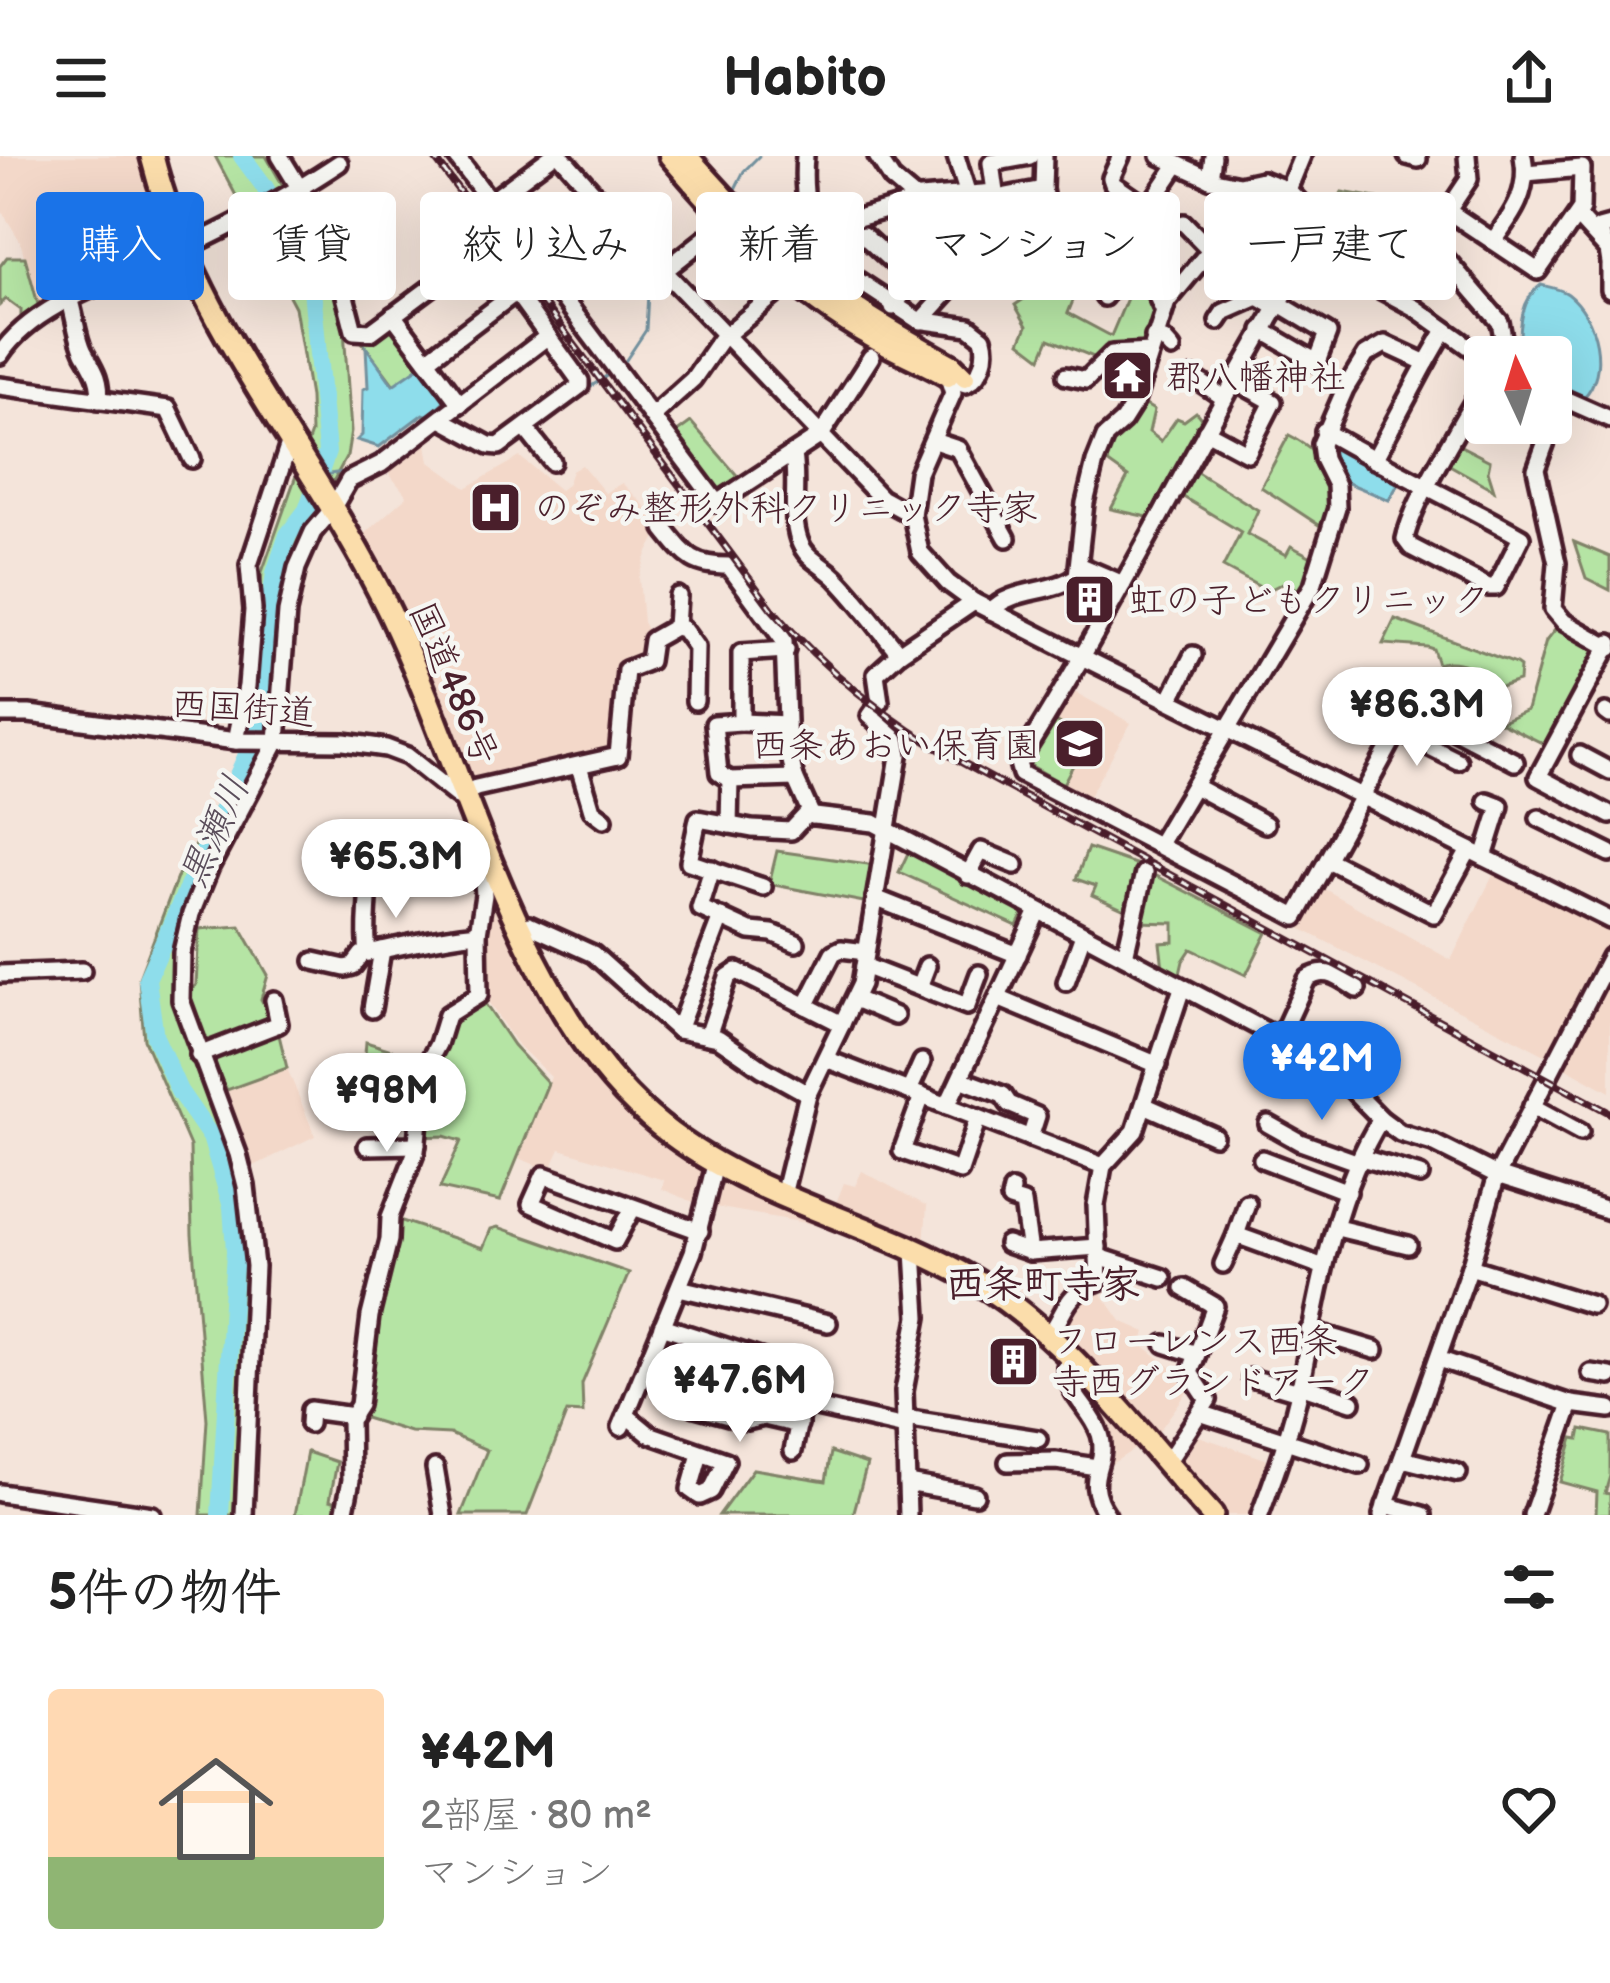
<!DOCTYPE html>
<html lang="ja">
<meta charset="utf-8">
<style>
body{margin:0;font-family:"Balsamiq Sans","Klee One",sans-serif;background:#f6f6f6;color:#222;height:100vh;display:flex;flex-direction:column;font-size:45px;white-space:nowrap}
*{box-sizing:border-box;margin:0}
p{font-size:39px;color:#767676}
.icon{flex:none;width:66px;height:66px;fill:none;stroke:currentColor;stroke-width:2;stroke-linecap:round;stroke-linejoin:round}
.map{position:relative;height:1359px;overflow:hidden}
.details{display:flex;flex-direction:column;background:#fff;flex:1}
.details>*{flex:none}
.banner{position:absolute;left:36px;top:36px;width:1539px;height:108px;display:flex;gap:24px}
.needle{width:78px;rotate:356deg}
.fabs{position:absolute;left:1464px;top:180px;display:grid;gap:24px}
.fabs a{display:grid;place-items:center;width:108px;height:108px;border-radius:12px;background:#fff;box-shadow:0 12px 48px #0002;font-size:60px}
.price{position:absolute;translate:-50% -102px;padding:0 27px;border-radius:42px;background:#fff;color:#222;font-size:39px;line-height:78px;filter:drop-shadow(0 3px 6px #0008)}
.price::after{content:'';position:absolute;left:50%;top:72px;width:36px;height:27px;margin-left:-18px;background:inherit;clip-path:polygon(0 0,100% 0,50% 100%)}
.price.active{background:#1a73e8;color:#fff}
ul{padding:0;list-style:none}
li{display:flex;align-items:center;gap:36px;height:300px;padding:0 48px}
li+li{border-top:3px solid #e0e0e0}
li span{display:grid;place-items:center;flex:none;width:336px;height:240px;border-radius:12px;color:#555}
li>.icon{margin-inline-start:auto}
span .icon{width:144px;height:144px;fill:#fffc;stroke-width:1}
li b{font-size:51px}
h2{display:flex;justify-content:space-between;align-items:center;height:144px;padding:0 48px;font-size:51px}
.tag{padding:0 42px;border-radius:12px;background:#fff;box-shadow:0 12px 48px #0002;font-size:42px;line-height:108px}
.tag.active{background:#1a73e8;color:#fff}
header{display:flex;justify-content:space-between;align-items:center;height:156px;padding:0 48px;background:#fff;font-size:54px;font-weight:800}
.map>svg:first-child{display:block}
</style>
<header><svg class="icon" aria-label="menu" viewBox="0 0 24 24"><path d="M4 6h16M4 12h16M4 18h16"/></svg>Habito<svg class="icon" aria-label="share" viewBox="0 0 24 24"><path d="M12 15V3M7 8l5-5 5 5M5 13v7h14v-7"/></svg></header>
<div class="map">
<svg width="1610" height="1359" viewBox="0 0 1610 1359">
<rect width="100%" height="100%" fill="#f4e4da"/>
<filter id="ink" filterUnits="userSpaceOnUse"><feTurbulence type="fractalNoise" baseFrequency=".00833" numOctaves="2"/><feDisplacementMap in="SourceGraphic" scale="24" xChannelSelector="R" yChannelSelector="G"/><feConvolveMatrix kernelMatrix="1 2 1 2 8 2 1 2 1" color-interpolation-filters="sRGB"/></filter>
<g filter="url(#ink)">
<g fill="#f3d8c9">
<polygon points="0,0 147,0 168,69 166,85 120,123 70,145 39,152 20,85 0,52"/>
<polygon points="426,282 430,306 466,332 520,301 560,334 567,329 572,315 582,309 605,337 622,327 663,368 647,398 639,422 643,466 652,484 652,499 635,509 618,600 476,632 416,475 363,379 407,340 381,308"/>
<polygon points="1071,534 1131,567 1085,647 1028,617 1026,608"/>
<polygon points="486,701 611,932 840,1073 698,1048 662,1033 664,1024 560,993 550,1015 519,1002 551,921 515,886 487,844 483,789"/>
<polygon points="1495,715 1610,774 1610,782 1547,900 1298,771 1321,731 1451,804"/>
<polygon points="1610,825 1610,936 1561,909"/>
<polygon points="287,912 315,980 252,1011 227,934"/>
<polygon points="862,1015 927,1050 924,1089 834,1052 844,1027 855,1030"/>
<polygon points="1095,1128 1121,1165 1146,1176 1142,1189 1193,1228 1154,1282 1057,1176 1061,1157"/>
<polygon points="1076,1216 1139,1290 1101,1315 1109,1292 1071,1219"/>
<polygon points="1190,1277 1274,1306 1254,1359 1220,1359 1175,1307"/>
</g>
<g fill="#b5e4a4" stroke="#808268" stroke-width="3">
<polygon points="215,0 266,0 305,68 314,66 325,83 343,159 351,275 347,300 300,386 285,446 271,578 185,747 174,808 175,841 189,889 215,949 244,1041 251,1137 236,1359 201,1359 207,1264 192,1079 190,990 144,884 139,822 178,719 212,659 244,589 251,549 262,416 311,277 310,241 295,151"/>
<path d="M1342 36 1394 45 1397 92 1392 128C1353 120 1346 97 1326 65Z"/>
<polygon points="7,101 25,101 39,152 21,161 21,154 6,143 0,149 0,110"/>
<polygon points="1139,114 1155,156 1145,192 1107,188 1096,202 1049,183 1041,202 1020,186 1027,170 1015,149 1065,115 1079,130 1068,157 1111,180"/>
<polygon points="390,166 422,209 394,229 362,186"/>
<polygon points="1139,245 1154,254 1149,276 1161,285 1177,262 1184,265 1196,256 1203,265 1152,362 1111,353 1128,321 1100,301"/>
<polygon points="691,266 742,325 718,339 673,279"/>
<path d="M1289 279C1333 301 1337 327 1325 373L1261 331Z"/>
<polygon points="1457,288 1490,305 1488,315 1494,334 1446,307"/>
<polygon points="1189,311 1258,354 1247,378 1286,399 1291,390 1317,404 1303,436 1285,426 1269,434 1262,432 1223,411 1241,376 1175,336"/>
<polygon points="1574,386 1610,401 1610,434 1586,422"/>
<path d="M1395 463 1516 508 1520 511 1519 525 1497 532C1487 515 1457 501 1438 508L1433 493 1427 491 1383 488Z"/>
<polygon points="1559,469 1599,489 1550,591 1500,566 1527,554 1546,485"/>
<polygon points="1054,564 1087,583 1063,628 1028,608"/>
<polygon points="1088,692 1141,710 1127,755 1092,739 1096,730 1076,723"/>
<polygon points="777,695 875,709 869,747 769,728"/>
<polygon points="909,695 1025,754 1017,770 899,716"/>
<polygon points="1148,716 1267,777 1246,819 1191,793 1183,805 1179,822 1163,812 1160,787 1174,786 1174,767 1137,766"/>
<polygon points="240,770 268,819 261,843 278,875 287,912 227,934 199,882 190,835 196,829 199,773"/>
<polygon points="479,839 513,889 548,927 500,1045 440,1032 461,985 444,980 419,981 418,930 363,923 366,886 427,905 447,859"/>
<polygon points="390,1061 483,1092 491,1073 498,1071 629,1117 582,1228 583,1257 567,1256 527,1359 461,1359 487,1294 450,1278 410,1276 365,1262 359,1249"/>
<polygon points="1581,1273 1610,1279 1610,1320 1605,1337 1610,1338 1610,1359 1596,1359 1597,1336 1560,1326 1573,1282 1579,1283"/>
<polygon points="307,1296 337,1306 330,1344 346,1349 344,1359 295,1359"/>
<polygon points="831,1296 867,1308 853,1359 719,1359 753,1313 826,1325"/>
</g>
<g fill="#8eddeb" stroke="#73919e" stroke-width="3">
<path d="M1541 129C1550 131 1561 133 1568 138 1597 160 1610 216 1583 242L1551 227V201H1519C1520 174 1519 144 1541 129Z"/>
<polygon points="366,191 393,229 419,211 445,244 429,260 423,258 379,291 357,284 362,279 363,233 368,231"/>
<polygon points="1331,290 1372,313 1375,309 1401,323 1389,344 1341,324 1328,297"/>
</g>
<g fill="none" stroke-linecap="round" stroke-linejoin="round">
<g stroke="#73919e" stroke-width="3">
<polyline points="733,37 744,15 759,0"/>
<polyline points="622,210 646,174 648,136 656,116"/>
<polyline points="587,233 614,215"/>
<polyline points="361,308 404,281"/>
<polyline points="322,319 344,316"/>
</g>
<polyline stroke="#8eddeb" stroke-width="18" points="220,1359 235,1095 232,1051 211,981 179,935 155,881 147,823 263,563 265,480 275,417 288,379 307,354 327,296 312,133 293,82 264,30 242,0"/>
<defs>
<g id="minor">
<polyline points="280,0 330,82 354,175 371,176 484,92 580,225 580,230 499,290 489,289 441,263"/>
<polyline points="456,0 717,347 821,279 871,201"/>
<polyline points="561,0 644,94 881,342 912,359"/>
<path d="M805 0C802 36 807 77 830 106L918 164 969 171 983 182C988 199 982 220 966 228L956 225"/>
<polyline points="877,0 892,23 917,44"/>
<polyline points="956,0 968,39"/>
<polyline points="1121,0 1111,22 1113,28 1148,52"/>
<polyline points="1160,0 1210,23 1239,29 1262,24 1288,34 1333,81 1353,119 1415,152 1485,202"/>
<polyline points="1407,0 1418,3"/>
<polyline points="1467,0 1469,23 1429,83 1500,166 1504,186 1498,201"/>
<polyline points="1210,23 1213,0"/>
<polyline points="1288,34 1302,0"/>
<polyline points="995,36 1004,95 1013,103 1054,95 1043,33 1044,0"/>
<polyline points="996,42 1043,33"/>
<polyline points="490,46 552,0"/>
<polyline points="1448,55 1538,115 1581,53 1582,12 1526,17"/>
<polyline points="1578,61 1608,94 1610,107"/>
<polyline points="1184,67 1252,137 1275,151"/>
<path d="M1325 72C1215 246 1128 433 1018 607L1021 618 1296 761 1418 538 1435 531 1469 548"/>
<polyline points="813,75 913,46"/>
<polyline points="863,79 912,124"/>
<path d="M1493 85C1513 58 1530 35 1523 0"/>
<polyline points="1053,87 1085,81"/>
<polyline points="1604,87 1599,72 1610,69"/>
<polyline points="1610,110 1610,134"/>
<polyline points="664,115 725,67"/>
<polyline points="1104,141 1125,111 1141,103"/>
<path d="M70 145C75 161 77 182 84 196 93 212 102 224 99 244"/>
<polyline points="893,151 940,90 941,81 912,52 913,46 920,42 995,36 991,7 1030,0"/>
<polyline points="1163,154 1132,84 1148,52 1177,9"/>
<polyline points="393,159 460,248"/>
<polyline points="921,165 971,110 1004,95"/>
<polyline points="1218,165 1224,156 1258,141"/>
<polyline points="1262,174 1317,206 1328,177 1278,147"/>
<polyline points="1154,181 1164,184 1172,193"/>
<path d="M0 199C34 146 119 123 175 97 232 70 287 42 339 7"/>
<polyline points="427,204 515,137"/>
<polyline points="1066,220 1086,224 1112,198 1150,196"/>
<polyline points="948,221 953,237 918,317 912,359 920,396 948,427 974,446 1084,502 1610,764"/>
<polyline points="1193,221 1224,242"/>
<polyline points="0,230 168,253 192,303"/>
<polyline points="1551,237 1610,263"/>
<polyline points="1562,242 1536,313 1557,407 1553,453 1564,466 1610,492"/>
<polyline points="652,260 693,223 720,184 790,126"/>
<polyline points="525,272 552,306"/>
<polyline points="1206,275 1247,297 1273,246 1234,224"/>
<path d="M1324 275C1388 313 1456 344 1521 381L1496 431H1488L1411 391 1405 383C1413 344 1464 264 1485 225"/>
<polyline points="940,287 958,293 1007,382"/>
<path d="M793 299C798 328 790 357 799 384 806 405 825 409 838 424 860 447 879 473 899 497"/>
<polyline points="1374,304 1427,205"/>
<path d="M664 373C686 400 692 410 729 410L784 485 788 592 795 622 812 660"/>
<polyline points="1081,410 1123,428"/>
<path d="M991 455C1011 432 1052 438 1077 420L1085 347 1095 306 1105 281 1123 265 1135 246 1167 146 1211 93 1245 63 1262 24"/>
<polyline points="676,471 678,440"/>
<polyline points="1610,487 1538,621 1610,659"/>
<polyline points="786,494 741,497 741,566 714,568 719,617 730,624 795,622"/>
<polyline points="1170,544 1193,499"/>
<polyline points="1411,552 1515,606"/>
<polyline points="1606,556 1610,559"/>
<polyline points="0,558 29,558 236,585 344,586 386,592 407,600 457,640 476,632 618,600 626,514 649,505 652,484 675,471 683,473 696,491 695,545"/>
<polyline points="741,566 787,568"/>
<polyline points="1398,575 1458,605"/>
<polyline points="236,585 247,530 253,454 249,409 291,282"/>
<polyline points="1580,599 1610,615"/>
<polyline points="579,610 592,654 604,663"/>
<polyline points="1194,630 1265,668"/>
<polyline points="1539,662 1610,697"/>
<polyline points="729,669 730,624"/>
<polyline points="1159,688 1313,429 1337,352 1336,329 1323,303 1321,288 1345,233 1366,199 1385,188 1426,207 1445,174"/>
<polyline points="1484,701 1500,650 1487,645"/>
<polyline points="1328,704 1434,758 1469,694"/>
<path d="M340 707 365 706C373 737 363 765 368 797"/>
<polyline points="712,713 700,752 750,775 772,777 796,787"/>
<polyline points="968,719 981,695 1015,709"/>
<polyline points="763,731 689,706 698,663 752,673 791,675 806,659 874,667 1326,907 1381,963 1400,977 1433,987 1497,1019 1610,1055"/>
<polyline points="875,742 1018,799"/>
<polyline points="521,771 529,769 593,798 678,874 718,882 763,913 808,938"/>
<polyline points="1125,800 1144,717"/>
<path d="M314 805 345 812 353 810 362 798C402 790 437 781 478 777"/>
<polyline points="864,810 967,850 979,818"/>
<polyline points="0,818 82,815"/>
<polyline points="1066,826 1083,779"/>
<polyline points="919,831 927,810"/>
<polyline points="998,842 1158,909"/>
<polyline points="855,843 895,860"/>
<polyline points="806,850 833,797 841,793 866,796"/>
<polyline points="372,853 382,794"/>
<polyline points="678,874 721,761"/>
<polyline points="708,880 728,821 737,815 842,868"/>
<path d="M1280 882 1307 823C1327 810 1339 822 1357 833"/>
<polyline points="199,899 279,868 274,844"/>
<polyline points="826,903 1103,1010"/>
<polyline points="960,923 1003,939 1009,948 1037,960 1030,982"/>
<polyline points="909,935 922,906"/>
<polyline points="922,940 902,995 960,1015 978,962"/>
<polyline points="1144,949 1214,980"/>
<polyline points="947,950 1038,755"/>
<polyline points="1532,950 1580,976"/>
<polyline points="1268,968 1300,986 1359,1007"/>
<polyline points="367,990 417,989"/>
<polyline points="1362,1002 1420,1019"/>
<polyline points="1262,1003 1348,1036"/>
<polyline points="1012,1034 1010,1043 1023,1047 1030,1096"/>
<polyline points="783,1039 808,938 861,828 899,600 896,583 870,560 880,546 876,518 899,497 974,446"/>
<polyline points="633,1052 615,1085 531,1048 544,1019 700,1075"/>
<polyline points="1337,1072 1408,1089"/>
<polyline points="1236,1079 1247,1047"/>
<polyline points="1007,1088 1030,1096 1098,1091"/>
<polyline points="1099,1101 1163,1122"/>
<polyline points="1223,1108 1236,1079 1324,1111"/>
<polyline points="1470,1111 1592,1149"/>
<polyline points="679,1132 828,1167"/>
<polyline points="662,1170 800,1215 807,1225 793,1295"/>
<polyline points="1309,1174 1375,1194"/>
<path d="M1048 1181C1067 1156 1063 1138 1099 1125L1096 1049 1103 1010 1135 975 1182 832"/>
<polyline points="1165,1188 1197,1198"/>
<polyline points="1438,1203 1571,1248 1610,1253"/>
<path d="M1072 1205 1066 1211C1068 1241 1091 1252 1100 1278 1110 1309 1080 1319 1107 1359"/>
<polyline points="646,1210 699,1224"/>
<polyline points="1591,1217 1610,1220"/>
<polyline points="1251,1222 1299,1236"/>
<polyline points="1300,1229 1352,1246"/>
<polyline points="803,1248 905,1271"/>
<polyline points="695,1251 747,1265 764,1261 799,1269"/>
<polyline points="1203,1258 1360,1309"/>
<polyline points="626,1259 649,1278 726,1305 711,1335 700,1340 690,1333 700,1298"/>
<polyline points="905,1262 1038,1283"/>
<polyline points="309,1268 310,1254 353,1260"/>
<polyline points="621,1271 693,1096 715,1009"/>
<polyline points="1402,1303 1458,1317"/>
<polyline points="1008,1306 1056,1305 1097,1311"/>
<polyline points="1166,1308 1208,1244 1190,1217 1215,1150 1184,1132"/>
<polyline points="435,1312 443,1359"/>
<polyline points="907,1327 975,1339"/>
<polyline points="0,1337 152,1359"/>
<polyline points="1385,1349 1423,1359"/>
<polyline points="244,1359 255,1110 246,1030 238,998 181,844 182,796 191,758 210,711 277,585 287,456 297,412 313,376 331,355 349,324 381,308 548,180"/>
<polyline points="344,1359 351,1324 350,1263 359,1249 370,1160 389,1084 390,1061 416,995 424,914 438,888 447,859 479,839 478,777 484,739 481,698 486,696"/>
<polyline points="908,1359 904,1235 918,1161 914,1095"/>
<path d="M1260 1359C1276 1316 1292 1272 1301 1227 1317 1143 1334 1036 1381 963"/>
<polyline points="1382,1359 1472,1105 1497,1019 1610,801"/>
<polyline points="1532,1359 1571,1248"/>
</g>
<g id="major">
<path d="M669 0C729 71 792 137 874 183 898 197 924 207 948 221"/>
<path d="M688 0C720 35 751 71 787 101 838 144 895 177 953 209L965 221"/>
</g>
<path id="highway" d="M152 0C194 170 316 302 390 457 466 615 517 846 650 961 743 1042 869 1063 974 1124 1063 1175 1143 1283 1212 1359"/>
</defs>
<use href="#minor" stroke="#4a1f2b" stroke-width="24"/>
<use href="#major" stroke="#4a1f2b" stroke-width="27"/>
<use href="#highway" stroke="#4a1f2b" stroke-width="30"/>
<use href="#minor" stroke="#f6f6f2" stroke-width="15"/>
<use href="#major" stroke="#fbddab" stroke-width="18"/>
<use href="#highway" stroke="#fbddab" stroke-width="21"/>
<defs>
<path id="rail" d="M433 0 772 453C826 516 891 567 963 607L1610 957"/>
</defs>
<use href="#rail" stroke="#4a1f2b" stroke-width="8"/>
<use href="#rail" stroke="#f6f6f2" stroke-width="3" stroke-dasharray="9" stroke-linecap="butt"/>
</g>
</g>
<defs>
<symbol id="temple-square" viewBox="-11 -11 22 22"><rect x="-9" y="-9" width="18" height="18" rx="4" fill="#4a1f2b" stroke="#f6f6f2"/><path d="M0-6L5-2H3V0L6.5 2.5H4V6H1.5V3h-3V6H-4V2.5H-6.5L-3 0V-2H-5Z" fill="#fff"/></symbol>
<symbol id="hospital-square" viewBox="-11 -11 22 22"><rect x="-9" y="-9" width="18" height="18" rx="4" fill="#4a1f2b" stroke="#f6f6f2"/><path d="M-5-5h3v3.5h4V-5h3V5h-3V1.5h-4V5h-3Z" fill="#fff"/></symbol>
<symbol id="building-square" viewBox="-11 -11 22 22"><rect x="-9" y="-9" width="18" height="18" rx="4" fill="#4a1f2b" stroke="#f6f6f2"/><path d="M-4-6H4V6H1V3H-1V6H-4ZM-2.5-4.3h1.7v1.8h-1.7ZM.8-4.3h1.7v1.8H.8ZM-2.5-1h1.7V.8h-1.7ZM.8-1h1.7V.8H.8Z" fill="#fff"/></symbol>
<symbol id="school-square" viewBox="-11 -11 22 22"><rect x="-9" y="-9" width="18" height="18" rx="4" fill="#4a1f2b" stroke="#f6f6f2"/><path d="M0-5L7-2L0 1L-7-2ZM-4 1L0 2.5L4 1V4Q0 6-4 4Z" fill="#fff"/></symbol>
</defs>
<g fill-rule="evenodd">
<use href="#temple-square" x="1098" y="190" width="59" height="59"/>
<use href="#hospital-square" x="466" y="322" width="59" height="59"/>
<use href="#building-square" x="1060" y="414" width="59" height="59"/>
<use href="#school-square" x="1050" y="558" width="59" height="59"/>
<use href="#building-square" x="984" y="1176" width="59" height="59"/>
</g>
<g text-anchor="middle" stroke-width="9" stroke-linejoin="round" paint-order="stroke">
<g font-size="36" fill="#4a1f2b" stroke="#f6f6f2" text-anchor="start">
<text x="1166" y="233">郡八幡神社</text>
<text x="534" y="364">のぞみ整形外科クリニック寺家</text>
<text x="1129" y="456">虹の子どもクリニック</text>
<text x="1040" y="601" text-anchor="end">西条あおい保育園</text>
<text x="1052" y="1197">フローレンス西条<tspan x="1052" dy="41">寺西グランドアーク</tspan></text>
</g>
<g font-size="36" fill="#4a1f2b" stroke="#f6f6f2">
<text transform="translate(455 527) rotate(67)" y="13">国道486号</text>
<text transform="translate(243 551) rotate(4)" y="13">西国街道</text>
</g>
<g font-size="39" font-style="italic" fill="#5b4e5b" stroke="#f6f6f2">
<text transform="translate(213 675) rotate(-66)" y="14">黒瀬川</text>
</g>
<g font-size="39" font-weight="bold" fill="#4a1f2b" stroke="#f6f6f2">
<text x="1043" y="1141">西条町寺家</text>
</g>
</g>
</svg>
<div class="fabs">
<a><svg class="needle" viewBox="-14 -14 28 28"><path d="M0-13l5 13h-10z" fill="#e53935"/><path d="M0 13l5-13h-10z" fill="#767676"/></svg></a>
</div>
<b class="price" style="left:1417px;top:613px">¥86.3M</b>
<b class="price" style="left:396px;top:765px">¥65.3M</b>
<b class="price active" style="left:1322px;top:967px">¥42M</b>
<b class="price" style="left:387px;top:999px">¥98M</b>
<b class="price" style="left:740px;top:1289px">¥47.6M</b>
<div class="banner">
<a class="tag active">購入</a>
<a class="tag">賃貸</a>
<a class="tag">絞り込み</a>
<a class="tag">新着</a>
<a class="tag">マンション</a>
<a class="tag">一戸建て</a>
</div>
</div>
<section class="details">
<h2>5件の物件<svg class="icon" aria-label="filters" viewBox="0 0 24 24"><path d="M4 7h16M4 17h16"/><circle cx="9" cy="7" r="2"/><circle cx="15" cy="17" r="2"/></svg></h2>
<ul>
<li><span style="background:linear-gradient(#ffd9b3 70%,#8fb573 0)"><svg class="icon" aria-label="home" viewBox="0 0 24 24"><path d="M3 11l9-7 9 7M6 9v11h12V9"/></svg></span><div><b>¥42M</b><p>2部屋 · 80 m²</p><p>マンション</p></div><svg class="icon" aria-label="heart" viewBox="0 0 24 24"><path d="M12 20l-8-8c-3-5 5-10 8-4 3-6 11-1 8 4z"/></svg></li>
</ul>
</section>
